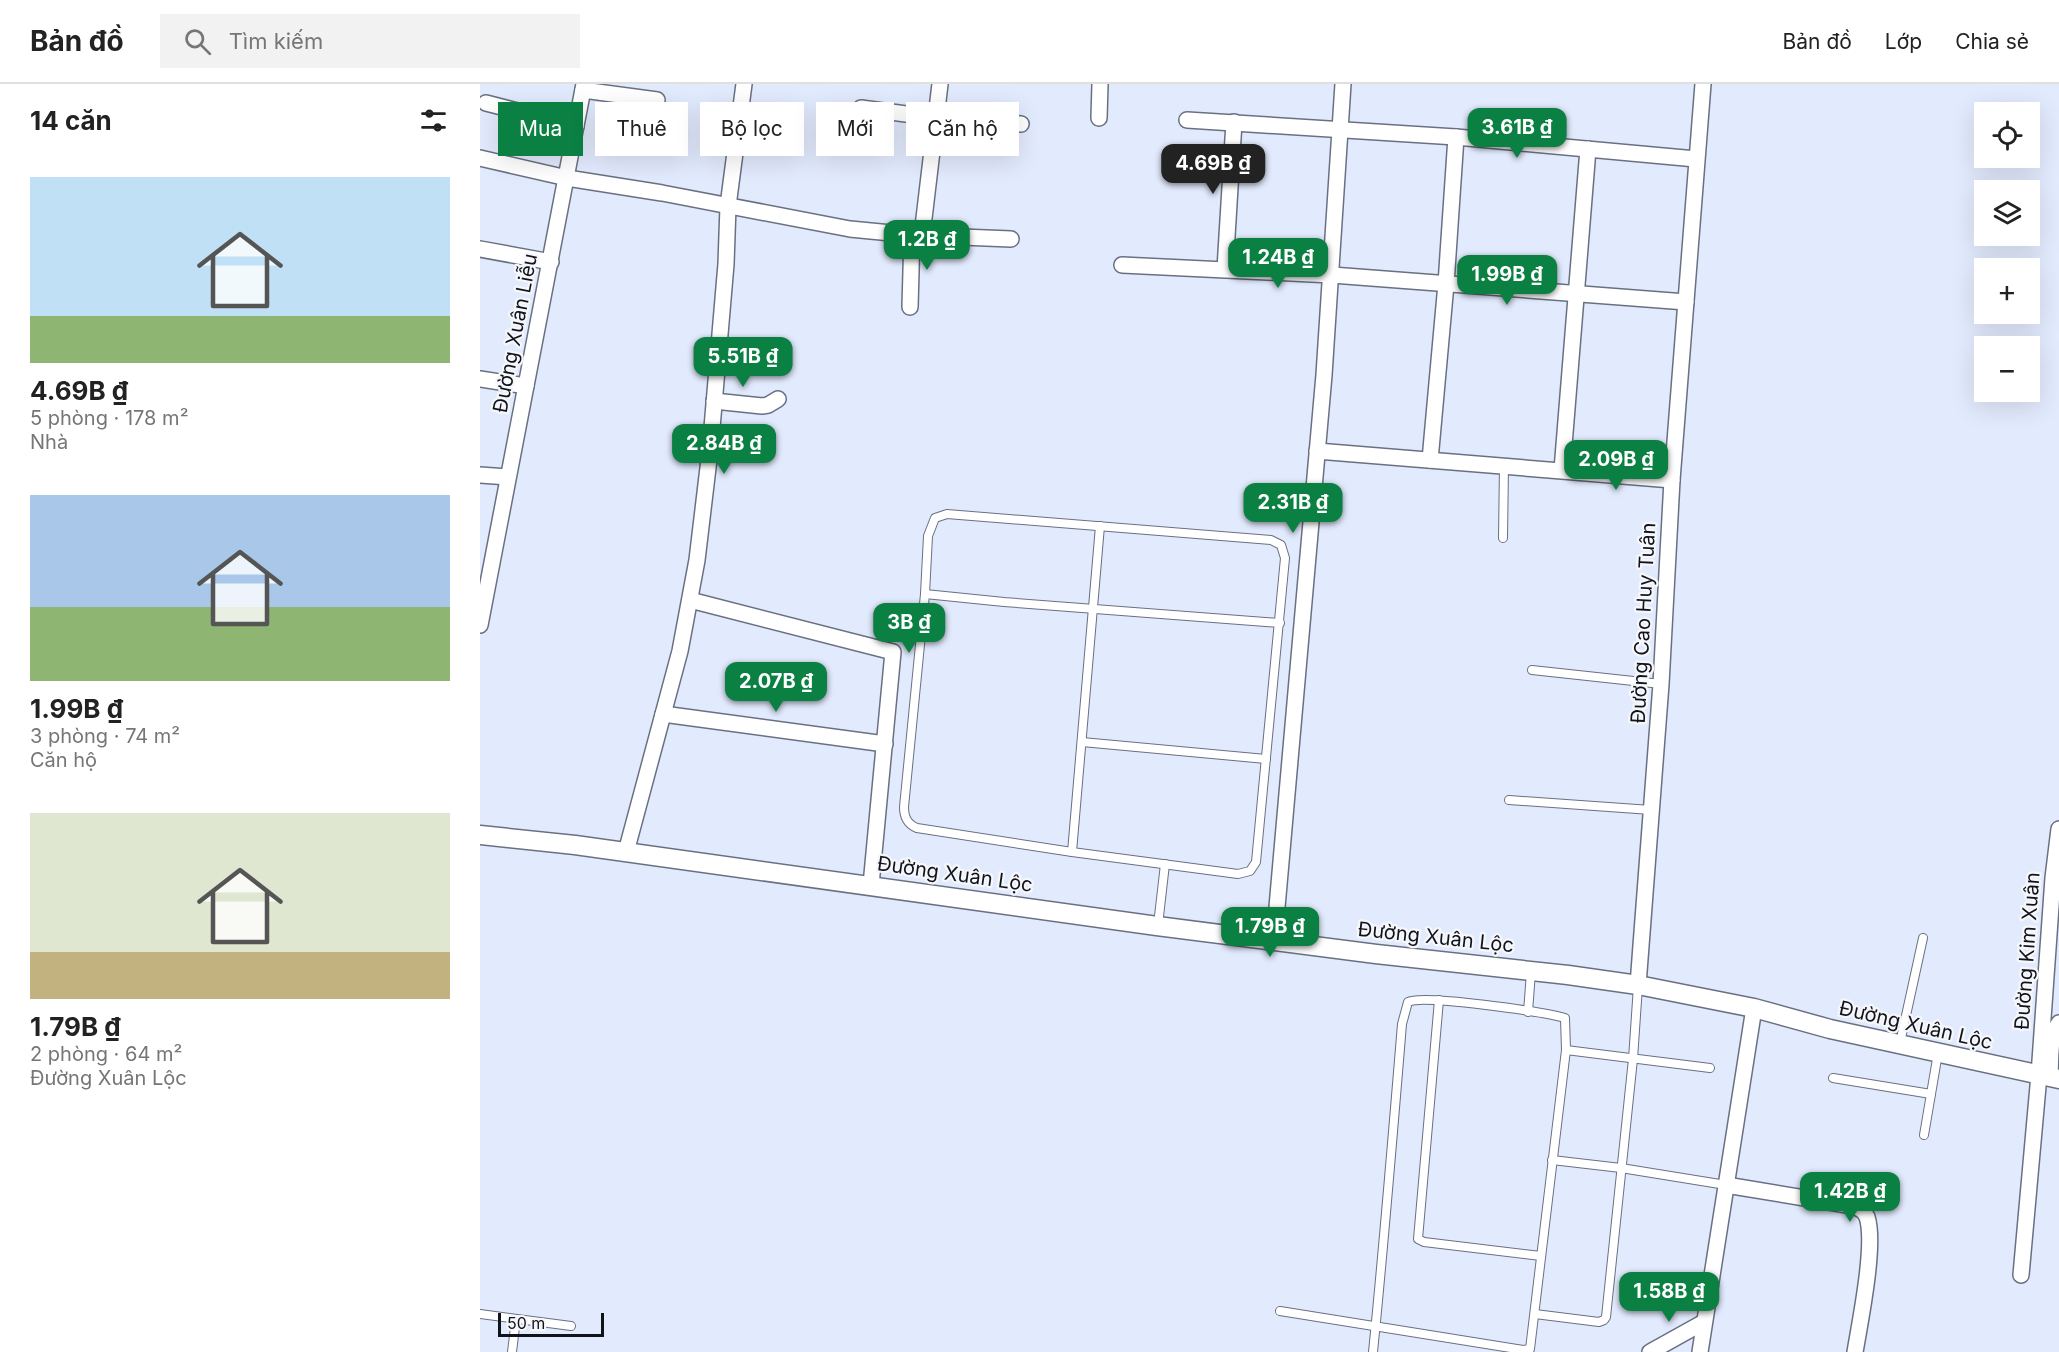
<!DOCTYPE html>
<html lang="vi">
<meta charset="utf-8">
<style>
body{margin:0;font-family:Inter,sans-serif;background:#f2f2f2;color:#222;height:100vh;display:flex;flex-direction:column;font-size:22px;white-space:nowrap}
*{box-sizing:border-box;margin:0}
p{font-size:20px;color:#767676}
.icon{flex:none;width:33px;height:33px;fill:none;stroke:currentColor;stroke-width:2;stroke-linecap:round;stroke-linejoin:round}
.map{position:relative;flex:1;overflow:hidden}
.panel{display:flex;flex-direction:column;background:#fff;width:480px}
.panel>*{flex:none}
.top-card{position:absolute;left:18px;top:18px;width:570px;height:54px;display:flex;gap:12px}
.tools{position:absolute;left:1494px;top:18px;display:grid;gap:12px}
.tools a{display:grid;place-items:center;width:66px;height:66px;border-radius:0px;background:#fff;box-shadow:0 6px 24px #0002;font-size:30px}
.scale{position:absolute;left:18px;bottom:15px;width:106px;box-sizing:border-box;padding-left:6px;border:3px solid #11131a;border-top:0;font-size:16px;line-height:21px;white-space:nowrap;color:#11131a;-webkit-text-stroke:4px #f6f7fb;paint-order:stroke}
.price{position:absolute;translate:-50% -51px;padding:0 14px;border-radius:12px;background:#0b8043;color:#fff;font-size:20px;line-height:39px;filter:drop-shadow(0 2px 3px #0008)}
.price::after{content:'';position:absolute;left:50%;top:36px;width:18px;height:14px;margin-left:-9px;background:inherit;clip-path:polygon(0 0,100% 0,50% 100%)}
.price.selected{background:#222;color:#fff}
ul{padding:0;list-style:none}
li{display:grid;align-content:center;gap:12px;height:318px;padding:0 30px}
li span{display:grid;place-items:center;height:186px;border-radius:0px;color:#555}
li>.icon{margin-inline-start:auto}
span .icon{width:108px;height:108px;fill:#fffc;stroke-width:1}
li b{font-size:26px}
h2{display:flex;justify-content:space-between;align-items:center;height:72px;padding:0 30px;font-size:26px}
.pill{padding:0 21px;border-radius:0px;background:#fff;box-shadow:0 6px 24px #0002;font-size:21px;line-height:54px}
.pill.selected{background:#0b8043;color:#fff}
header{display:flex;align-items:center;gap:36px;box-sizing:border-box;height:84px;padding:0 30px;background:#fff;border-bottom:2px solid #e0e0e0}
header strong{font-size:28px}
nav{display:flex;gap:33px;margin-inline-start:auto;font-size:21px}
.search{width:420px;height:54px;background:#f2f2f2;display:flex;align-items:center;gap:15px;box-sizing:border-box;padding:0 21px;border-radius:0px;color:#767676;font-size:22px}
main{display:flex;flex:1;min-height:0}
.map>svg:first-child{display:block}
</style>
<header>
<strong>Bản đồ</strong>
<div class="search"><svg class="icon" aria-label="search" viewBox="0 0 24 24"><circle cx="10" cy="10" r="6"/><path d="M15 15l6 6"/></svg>Tìm kiếm</div>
<nav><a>Bản đồ</a><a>Lớp</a><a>Chia sẻ</a></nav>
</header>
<main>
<section class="panel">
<h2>14 căn<svg class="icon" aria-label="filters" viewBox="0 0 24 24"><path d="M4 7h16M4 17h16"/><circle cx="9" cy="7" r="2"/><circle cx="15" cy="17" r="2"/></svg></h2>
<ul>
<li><span style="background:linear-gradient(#bfe0f5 75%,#8fb573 0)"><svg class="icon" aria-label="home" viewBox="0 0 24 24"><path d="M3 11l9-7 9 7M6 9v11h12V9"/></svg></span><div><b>4.69B ₫</b><p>5 phòng · 178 m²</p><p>Nhà</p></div></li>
<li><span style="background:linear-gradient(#a9c7e8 60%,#8fb573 0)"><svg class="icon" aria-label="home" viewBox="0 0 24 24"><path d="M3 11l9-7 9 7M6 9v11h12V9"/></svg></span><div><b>1.99B ₫</b><p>3 phòng · 74 m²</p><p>Căn hộ</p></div></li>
<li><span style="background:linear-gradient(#dfe7d0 75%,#c2b280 0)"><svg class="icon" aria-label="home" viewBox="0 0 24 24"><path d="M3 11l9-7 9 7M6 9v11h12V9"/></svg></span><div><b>1.79B ₫</b><p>2 phòng · 64 m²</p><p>Đường Xuân Lộc</p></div></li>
</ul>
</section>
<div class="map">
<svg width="1579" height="1268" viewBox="0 0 1579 1268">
<rect width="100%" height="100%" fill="#e2eafd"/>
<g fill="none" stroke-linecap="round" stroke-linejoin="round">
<defs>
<g id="service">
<path d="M467 430 791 456 801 461 805 474 776 778 770 787 758 790 592 768 437 744C427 740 424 733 424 723L445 510 448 452 455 434Z"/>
<polyline points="1023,454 1024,382"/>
<polyline points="445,510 524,518 800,539"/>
<polyline points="1052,586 1181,600"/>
<polyline points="602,658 786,675"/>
<polyline points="1029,716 1171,726"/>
<polyline points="592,768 620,442"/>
<polyline points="678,841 685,780"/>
<polyline points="959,916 938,1155 944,1158 1061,1172"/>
<polyline points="1048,928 1051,888"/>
<polyline points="1420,959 1443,854"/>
<polyline points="1086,966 1230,984"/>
<polyline points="1353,994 1451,1010"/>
<polyline points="1444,1051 1458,969"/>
<polyline points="1072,1076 1141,1084 1246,1101"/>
<path d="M800 1227 1043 1266 1050 1265 1086 966 1085 934C1064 928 942 910 928 918L922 940C913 1049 904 1159 893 1268"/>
<polyline points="0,1230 91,1242"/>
<polyline points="1055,1230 1119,1238 1124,1236 1126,1233 1153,975 1158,902"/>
<polyline points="32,1268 36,1235"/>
</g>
<g id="minor">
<polyline points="103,6 177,16"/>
<polyline points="6,19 96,42"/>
<polyline points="381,24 456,34 541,40"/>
<polyline points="619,34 620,0"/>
<polyline points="707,36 976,53 1216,75"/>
<polyline points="0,74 87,94 182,109 370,145 432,151 531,155"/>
<polyline points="442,151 460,0"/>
<polyline points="0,165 71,178"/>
<polyline points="642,181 852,191 1206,218"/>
<polyline points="745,185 754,38"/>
<polyline points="430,223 432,151"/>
<polyline points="0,295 46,302"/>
<polyline points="234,317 282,322 288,321 298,315"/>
<polyline points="837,367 1192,396"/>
<polyline points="950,376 966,200 976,53"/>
<polyline points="1082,386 1108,65"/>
<polyline points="0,391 28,393"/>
<polyline points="210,516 413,568 391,801"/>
<polyline points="0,541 104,0"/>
<polyline points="183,630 405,660"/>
<polyline points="146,768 200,567 217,476 230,367 246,180 248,122 264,0"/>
<polyline points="794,857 844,291 863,0"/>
<polyline points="1158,901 1181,600 1192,396 1223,0"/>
<path d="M1570 993C1571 978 1569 952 1579 939"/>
<path d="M1246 1101 1373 1122C1380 1125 1384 1126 1387 1133 1396 1160 1380 1238 1375 1268"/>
<polyline points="1541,1191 1559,991 1573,794 1579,745"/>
<polyline points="1170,1268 1224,1238"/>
<polyline points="1220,1268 1274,924"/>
</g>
<polyline id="tertiary" points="0,751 95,761 677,842 896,870 1088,891 1158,901 1274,924 1350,945 1579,995"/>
</defs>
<use href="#service" stroke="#697081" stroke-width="10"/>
<use href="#minor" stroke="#697081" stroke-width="18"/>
<use href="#tertiary" stroke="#697081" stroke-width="21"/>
<use href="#service" stroke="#fff" stroke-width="8"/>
<use href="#minor" stroke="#fff" stroke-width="15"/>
<use href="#tertiary" stroke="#fff" stroke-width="18"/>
</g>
<g text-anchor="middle" stroke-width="4.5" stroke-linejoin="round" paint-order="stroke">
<g font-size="20" fill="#11131a" stroke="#f6f7fb">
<text transform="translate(35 249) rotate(-79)" y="7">Đường Xuân Liễu</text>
<text transform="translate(1163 539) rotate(-87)" y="7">Đường Cao Huy Tuân</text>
<text transform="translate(475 790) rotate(8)" y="7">Đường Xuân Lộc</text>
<text transform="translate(956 853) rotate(6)" y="7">Đường Xuân Lộc</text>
<text transform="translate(1547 867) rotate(-86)" y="7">Đường Kim Xuân</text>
<text transform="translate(1436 941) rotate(13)" y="7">Đường Xuân Lộc</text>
</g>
</g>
</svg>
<div class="tools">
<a><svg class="icon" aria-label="locate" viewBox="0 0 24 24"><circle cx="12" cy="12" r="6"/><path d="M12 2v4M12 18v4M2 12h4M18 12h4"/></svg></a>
<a><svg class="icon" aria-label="layers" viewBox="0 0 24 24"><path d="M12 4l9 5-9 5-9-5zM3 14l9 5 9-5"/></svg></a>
<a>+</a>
<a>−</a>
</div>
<div class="scale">50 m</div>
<b class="price" style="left:1037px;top:75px">3.61B ₫</b>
<b class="price selected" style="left:733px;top:111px">4.69B ₫</b>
<b class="price" style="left:447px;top:187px">1.2B ₫</b>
<b class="price" style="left:798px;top:205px">1.24B ₫</b>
<b class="price" style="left:1027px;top:222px">1.99B ₫</b>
<b class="price" style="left:263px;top:304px">5.51B ₫</b>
<b class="price" style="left:244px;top:391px">2.84B ₫</b>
<b class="price" style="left:1136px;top:407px">2.09B ₫</b>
<b class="price" style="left:813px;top:450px">2.31B ₫</b>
<b class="price" style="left:429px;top:570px">3B ₫</b>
<b class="price" style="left:296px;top:629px">2.07B ₫</b>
<b class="price" style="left:790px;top:874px">1.79B ₫</b>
<b class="price" style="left:1370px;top:1139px">1.42B ₫</b>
<b class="price" style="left:1189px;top:1239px">1.58B ₫</b>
<div class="top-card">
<a class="pill selected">Mua</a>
<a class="pill">Thuê</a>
<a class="pill">Bộ lọc</a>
<a class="pill">Mới</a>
<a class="pill">Căn hộ</a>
</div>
</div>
</main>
